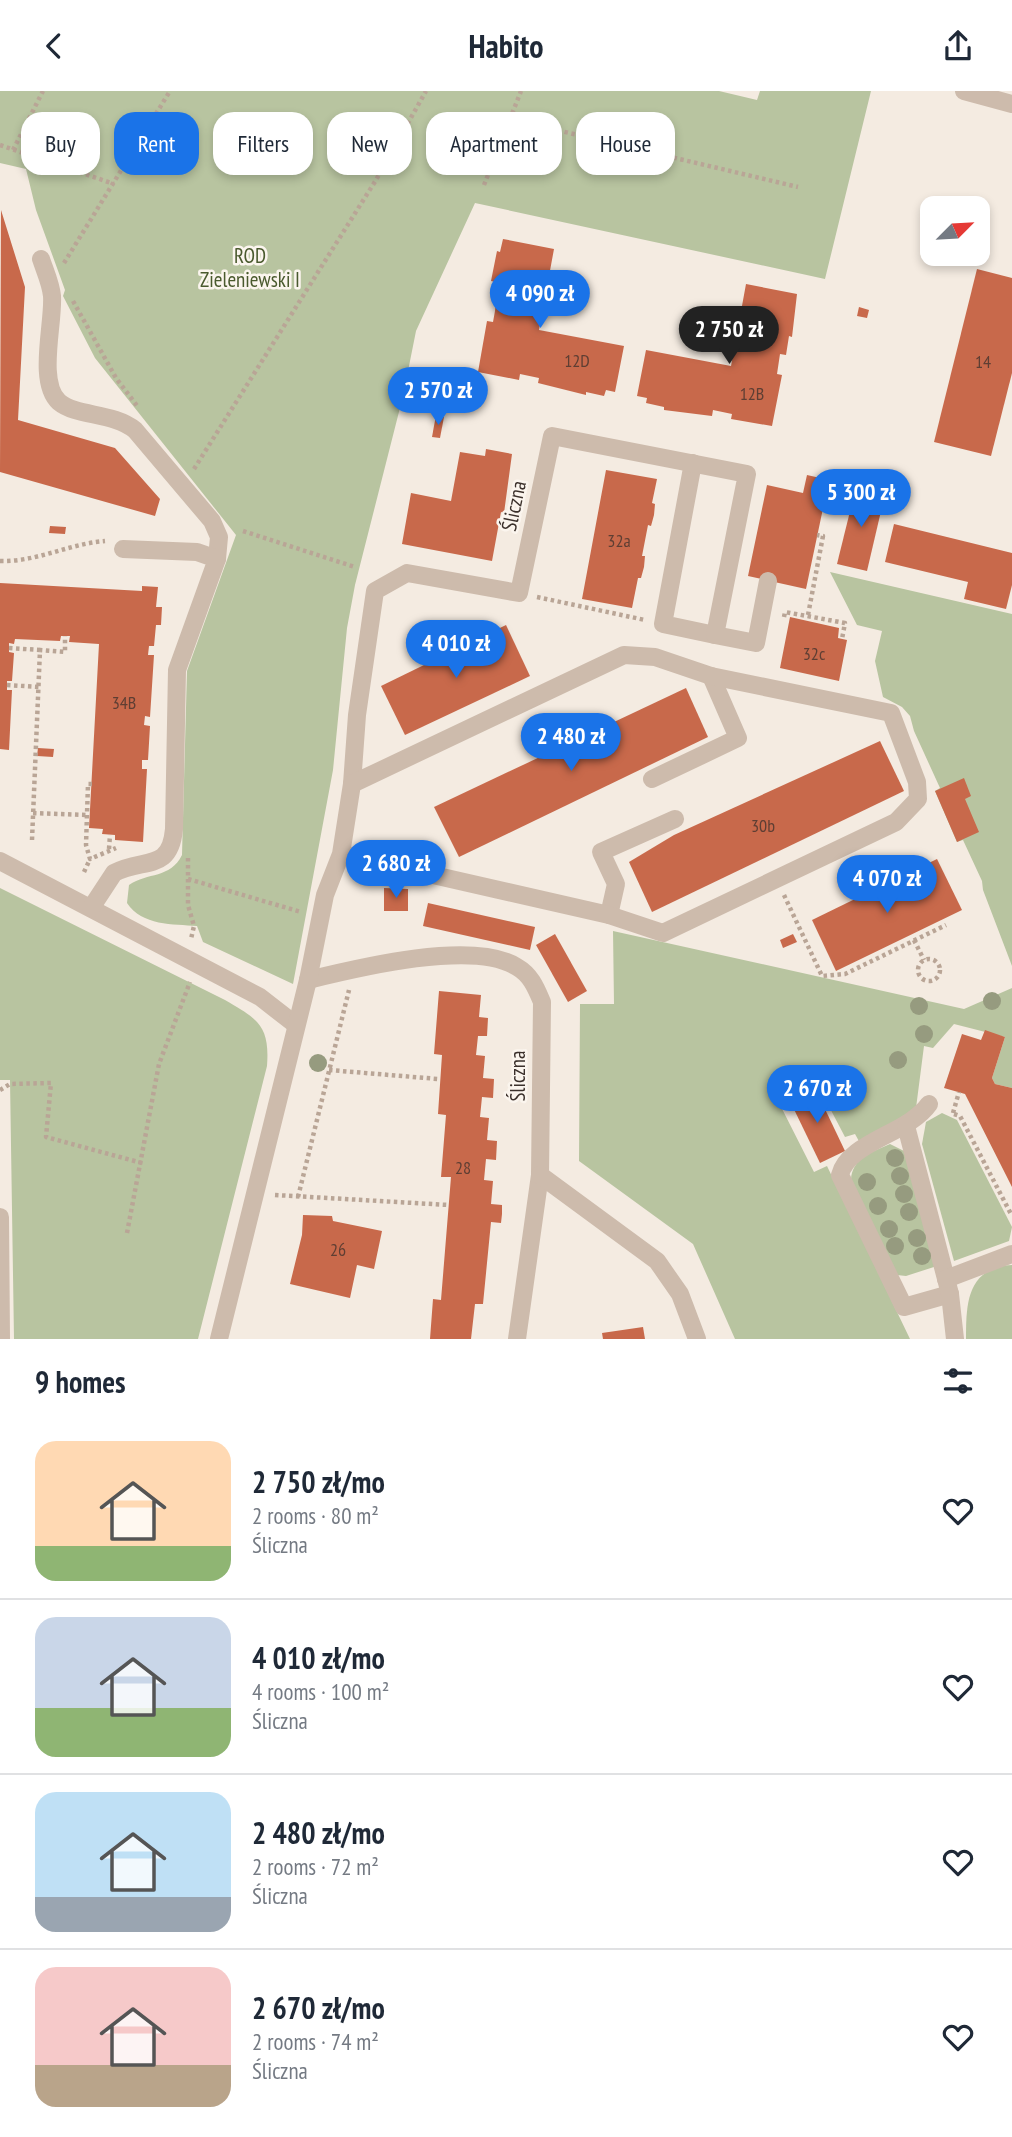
<!DOCTYPE html>
<meta charset="utf-8">
<style>
body{margin:0;font-family:"PT Sans Narrow",sans-serif;background:#f2f2f3;color:#1f2937;height:100vh;display:flex;flex-direction:column;font-size:26px;white-space:nowrap}
*{box-sizing:border-box;margin:0}
p{font-size:23px;color:#747a83}
.icon{flex:none;width:38px;height:38px;fill:none;stroke:currentColor;stroke-width:2;stroke-linecap:round;stroke-linejoin:round}
.map{position:relative;height:1248px;overflow:hidden}
.details{display:flex;flex-direction:column;background:#fff;flex:1}
.details>*{flex:none}
.hud{position:absolute;left:21px;top:21px;width:971px;height:63px;display:flex;gap:14px}
.needle{width:46px;rotate:66deg}
.tools{position:absolute;left:920px;top:105px;display:grid;gap:14px}
.tools a{display:grid;place-items:center;width:70px;height:70px;border-radius:14px;background:#fff;box-shadow:0 4px 10px #0003;font-size:35px}
.price{position:absolute;translate:-50% -60px;padding:0 16px;border-radius:24px;background:#1a73e8;color:#fff;font-size:23px;line-height:46px;filter:drop-shadow(0 2px 4px #0008)}
.price::after{content:'';position:absolute;left:50%;top:42px;width:21px;height:16px;margin-left:-10px;background:inherit;clip-path:polygon(0 0,100% 0,50% 100%)}
.price.current{background:#222;color:#fff}
ul{padding:0;list-style:none}
li{display:flex;align-items:center;gap:21px;height:175px;padding:0 35px}
li+li{border-top:2px solid #e0e1e3}
li span{display:grid;place-items:center;flex:none;width:196px;height:140px;border-radius:21px;color:#555}
li>.icon{margin-inline-start:auto}
span .icon{width:84px;height:84px;fill:#fffc;stroke-width:1}
li b{font-size:30px}
h2{display:flex;justify-content:space-between;align-items:center;height:84px;padding:0 35px;font-size:30px}
.tag{padding:0 24px;border-radius:21px;background:#fff;box-shadow:0 4px 10px #0003;font-size:24px;line-height:63px}
.tag.current{background:#1a73e8;color:#fff}
header{display:flex;justify-content:space-between;align-items:center;height:91px;padding:0 35px;background:#fff;font-size:32px;font-weight:800}
.map>svg:first-child{display:block}
</style>
<header><svg class="icon" aria-label="back" viewBox="0 0 24 24"><path d="M15 5l-7 7 7 7"/></svg>Habito<svg class="icon" aria-label="share" viewBox="0 0 24 24"><path d="M12 15V3M7 8l5-5 5 5M5 13v7h14v-7"/></svg></header>
<div class="map">
<svg width="1012" height="1248" viewBox="0 0 1012 1248">
<rect width="100%" height="100%" fill="#f4ebe1"/>
<g fill="#b8c4a0">
<path d="M0 0H719L757 9 760 0H871L825 188 475 112 416 240 403 305 355 494 347 537 333 679 293 893 203 851 197 835C173 833 142 835 127 812L129 794C148 781 170 788 182 764L187 580 236 444 95 267 63 205 65 199 36 119 26 78 0 72Z"/>
<polygon points="830,481 1012,523 1012,875 983,799 982,790 963,749 957,751 935,700 940,697 914,640 910,625 902,616 883,606 875,570 882,540 857,534"/>
<path d="M0 797 225 909C258 928 270 935 267 975L198 1248H14L10 989H0Z"/>
<polygon points="613,840 964,918 1012,897 1012,997 995,993 992,987 1005,946 954,933 933,957 924,955 916,1017 860,1052 855,1043 845,1046 812,983 773,1000 814,1081 827,1075 910,1248 735,1248 693,1153 579,1070 580,913 614,913"/>
<polygon points="942,1022 957,1029 1012,1136 1009,1150 954,1170 922,1053 926,1031"/>
<path d="M890 1053 906 1061 937 1175 906 1185 897 1184 851 1089C852 1067 872 1061 890 1053Z"/>
<path d="M1012 1174V1248H966C966 1212 967 1177 1012 1174Z"/>
</g>
<g fill="#c8694b">
<polygon points="1,119 25,196 18,329 115,357 160,408 155,425 0,381"/>
<polygon points="503,148 554,158 539,239 624,255 615,301 606,299 604,305 586,301 586,304 538,292 539,287 520,283 519,289 478,281 487,230 493,231 495,220 496,210 491,209 495,191 491,190 497,160 500,161"/>
<polygon points="977,178 1012,187 1012,282 991,365 934,351"/>
<polygon points="746,193 797,203 792,246 789,245 786,264 780,263 777,283 782,284 772,335 731,328 732,323 713,319 712,325 664,319 664,316 646,312 647,307 637,305 646,259 731,275"/>
<polygon points="859,216 869,219 867,227 857,225"/>
<polygon points="436,324 444,326 440,347 432,346"/>
<polygon points="486,358 512,363 504,422 501,421 492,470 402,453 411,402 451,410 460,361 485,365"/>
<polygon points="606,379 657,388 652,412 655,413 654,424 651,435 648,434 642,465 645,465 644,476 641,487 638,487 632,517 582,508"/>
<polygon points="807,384 829,389 806,498 748,485 767,394 803,402"/>
<polygon points="856,396 885,403 867,480 837,473"/>
<polygon points="894,433 1012,462 1012,494 1006,518 964,508 968,491 885,471"/>
<polygon points="50,435 66,436 65,443 49,442"/>
<polygon points="0,492 142,500 142,495 158,496 156,516 162,516 161,534 156,534 154,555 149,555 148,564 154,564 150,626 145,625 144,634 150,635 148,669 142,669 142,678 147,678 143,751 115,749 115,744 102,743 103,738 89,737 99,553 69,551 70,545 61,545 60,550 15,548 14,553 9,552 9,561 14,562 12,590 7,590 7,599 12,599 9,659 0,658"/>
<polygon points="790,526 839,537 838,547 847,549 839,590 780,577"/>
<polygon points="506,534 530,585 405,644 381,595"/>
<polygon points="686,597 708,646 459,766 434,716"/>
<polygon points="880,650 904,700 652,821 629,771 674,744"/>
<polygon points="38,657 54,658 53,666 37,665"/>
<polygon points="964,687 971,705 965,708 979,741 957,751 935,700"/>
<polygon points="937,768 962,819 836,880 812,829"/>
<polygon points="384,797 408,798 408,820 384,820"/>
<polygon points="428,812 535,836 530,859 423,835"/>
<polygon points="555,843 587,900 568,911 536,854"/>
<polygon points="793,843 797,851 783,857 780,849"/>
<polygon points="439,900 481,904 479,926 488,927 487,945 478,945 476,964 485,965 483,987 494,988 493,1007 482,1006 480,1026 489,1027 487,1049 497,1050 496,1069 486,1068 484,1089 493,1090 491,1113 502,1114 502,1123 501,1132 491,1131 483,1213 475,1213 471,1248 430,1248 433,1208 441,1209 451,1086 441,1086 446,1024 438,1023 442,964 434,963"/>
<polygon points="985,939 1005,946 992,987 995,993 1012,997 1012,1096 965,1003 944,997 962,943 981,949"/>
<polygon points="814,995 845,1060 820,1072 789,1008"/>
<polygon points="303,1124 332,1125 333,1130 382,1140 374,1178 357,1174 350,1207 290,1193 302,1144"/>
<polygon points="643,1236 645,1248 603,1248 602,1242"/>
</g>
<g fill="none" stroke-linecap="round" stroke-linejoin="round">
<g stroke="#b9a596" stroke-width="4.5" stroke-dasharray="3.5 3.5" stroke-linecap="butt">
<polyline points="510,28 798,96"/>
<polyline points="0,54 114,93"/>
<polyline points="13,59 43,0"/>
<polyline points="484,94 521,0"/>
<polyline points="64,172 170,0"/>
<polyline points="73,210 116,287 138,316"/>
<polyline points="194,378 376,89 426,0"/>
<polyline points="243,440 355,476"/>
<path d="M0 470C37 471 68 453 105 450"/>
<polyline points="537,506 645,529"/>
<polyline points="808,524 823,445 817,444"/>
<polyline points="784,526 785,521 845,532 842,548"/>
<polyline points="9,557 40,559"/>
<polyline points="7,594 39,596"/>
<polyline points="92,693 88,693 86,754 90,768 116,757"/>
<polyline points="33,722 87,724"/>
<polyline points="32,749 40,559 65,561 65,545"/>
<polyline points="109,758 110,744"/>
<polyline points="188,767 188,814 194,835 191,848"/>
<polyline points="84,781 90,768"/>
<polyline points="188,788 301,821"/>
<polyline points="784,804 822,885 845,883 946,834"/>
<polyline points="914,849 924,869"/>
<circle cx="929" cy="879" r="11"/>
<polyline points="329,979 438,988"/>
<polyline points="0,999 10,993 51,992 46,1046 142,1072"/>
<polyline points="953,1022 959,1001"/>
<polyline points="954,1023 960,1025 1012,1125"/>
<polyline points="275,1104 449,1114"/>
<polyline points="298,1106 349,899"/>
<polyline points="127,1142 159,973 190,891"/>
</g>
<g stroke="#cdbbac" stroke-width="18">
<polyline points="964,0 1012,13"/>
<path d="M41 168C45 180 51 193 52 205 54 232 37 291 59 311 77 326 113 321 135 339L212 430 219 446 217 468"/>
<polyline points="693,372 663,533 715,544"/>
<polyline points="652,688 738,647 711,585"/>
<polyline points="352,693 357,624 375,500 407,482 519,502 552,345 747,383 715,544 756,552 768,490"/>
<polyline points="0,770 260,906 296,934"/>
<path d="M91 817 114 782C143 766 170 782 174 738L177 579 217 468 197 461 123 458"/>
<polyline points="609,824 616,793 601,761 675,728"/>
<path d="M308 889C357 877 474 848 517 876 531 884 536 897 542 911L540 1084 517 1248"/>
<path d="M929 1013C908 1043 848 1051 840 1084L904 1216 950 1203"/>
<polyline points="906,1035 950,1203 955,1248"/>
<polyline points="540,1084 657,1170 680,1203 697,1248"/>
<polyline points="0,1126 1,1248"/>
<polyline points="946,1188 1012,1163"/>
<polyline points="219,1248 308,889 325,804 341,763 352,693 624,564 655,566 711,585 891,622 917,691 918,708 896,731 663,842 609,824 341,763"/>
</g>
</g>
<g fill="#969b7f">
<circle cx="992" cy="910" r="9"/>
<circle cx="919" cy="915" r="9"/>
<circle cx="924" cy="943" r="9"/>
<circle cx="898" cy="969" r="9"/>
<circle cx="318" cy="972" r="9"/>
<circle cx="895" cy="1067" r="9"/>
<circle cx="900" cy="1085" r="9"/>
<circle cx="867" cy="1091" r="9"/>
<circle cx="904" cy="1103" r="9"/>
<circle cx="878" cy="1115" r="9"/>
<circle cx="909" cy="1121" r="9"/>
<circle cx="889" cy="1138" r="9"/>
<circle cx="917" cy="1147" r="9"/>
<circle cx="895" cy="1155" r="9"/>
<circle cx="922" cy="1165" r="9"/>
</g>
<g text-anchor="middle" stroke-width="5" stroke-linejoin="round" paint-order="stroke">
<g font-size="18" fill="#5e3e33">
<text x="577" y="276">12D</text>
<text x="983" y="277">14</text>
<text x="752" y="309">12B</text>
<text x="619" y="456">32a</text>
<text x="814" y="569">32c</text>
<text x="124" y="618">34B</text>
<text x="763" y="741">30b</text>
<text x="463" y="1083">28</text>
<text x="338" y="1165">26</text>
</g>
<g font-size="21" fill="#4a5a2e" stroke="#fbf5ee">
<text x="250" y="172">ROD<tspan x="250" dy="24">Zieleniewski I</tspan></text>
</g>
<g font-size="21" fill="#3b302b" stroke="#fbf5ee">
<text transform="translate(514 415) rotate(-78)" y="7">Śliczna</text>
<text transform="translate(518 985) rotate(-90)" y="7">Śliczna</text>
</g>
</g>
</svg>
<div class="tools">
<a><svg class="needle" viewBox="-14 -14 28 28"><path d="M0-13l5 13h-10z" fill="#e53935"/><path d="M0 13l5-13h-10z" fill="#747a83"/></svg></a>
</div>
<b class="price" style="left:540px;top:239px">4 090 zł</b>
<b class="price current" style="left:729px;top:275px">2 750 zł</b>
<b class="price" style="left:438px;top:336px">2 570 zł</b>
<b class="price" style="left:861px;top:438px">5 300 zł</b>
<b class="price" style="left:456px;top:589px">4 010 zł</b>
<b class="price" style="left:571px;top:682px">2 480 zł</b>
<b class="price" style="left:396px;top:809px">2 680 zł</b>
<b class="price" style="left:887px;top:824px">4 070 zł</b>
<b class="price" style="left:817px;top:1034px">2 670 zł</b>
<div class="hud">
<a class="tag">Buy</a>
<a class="tag current">Rent</a>
<a class="tag">Filters</a>
<a class="tag">New</a>
<a class="tag">Apartment</a>
<a class="tag">House</a>
</div>
</div>
<section class="details">
<h2>9 homes<svg class="icon" aria-label="filters" viewBox="0 0 24 24"><path d="M4 7h16M4 17h16"/><circle cx="9" cy="7" r="2"/><circle cx="15" cy="17" r="2"/></svg></h2>
<ul>
<li><span style="background:linear-gradient(#ffd9b3 75%,#8fb573 0)"><svg class="icon" aria-label="home" viewBox="0 0 24 24"><path d="M3 11l9-7 9 7M6 9v11h12V9"/></svg></span><div><b>2 750 zł/mo</b><p>2 rooms · 80 m²</p><p>Śliczna</p></div><svg class="icon" aria-label="heart" viewBox="0 0 24 24"><path d="M12 20l-8-8c-3-5 5-10 8-4 3-6 11-1 8 4z"/></svg></li>
<li><span style="background:linear-gradient(#c9d6e8 65%,#8fb573 0)"><svg class="icon" aria-label="home" viewBox="0 0 24 24"><path d="M3 11l9-7 9 7M6 9v11h12V9"/></svg></span><div><b>4 010 zł/mo</b><p>4 rooms · 100 m²</p><p>Śliczna</p></div><svg class="icon" aria-label="heart" viewBox="0 0 24 24"><path d="M12 20l-8-8c-3-5 5-10 8-4 3-6 11-1 8 4z"/></svg></li>
<li><span style="background:linear-gradient(#bfe0f5 75%,#9aa5b1 0)"><svg class="icon" aria-label="home" viewBox="0 0 24 24"><path d="M3 11l9-7 9 7M6 9v11h12V9"/></svg></span><div><b>2 480 zł/mo</b><p>2 rooms · 72 m²</p><p>Śliczna</p></div><svg class="icon" aria-label="heart" viewBox="0 0 24 24"><path d="M12 20l-8-8c-3-5 5-10 8-4 3-6 11-1 8 4z"/></svg></li>
<li><span style="background:linear-gradient(#f6c9c9 70%,#b9a48a 0)"><svg class="icon" aria-label="home" viewBox="0 0 24 24"><path d="M3 11l9-7 9 7M6 9v11h12V9"/></svg></span><div><b>2 670 zł/mo</b><p>2 rooms · 74 m²</p><p>Śliczna</p></div><svg class="icon" aria-label="heart" viewBox="0 0 24 24"><path d="M12 20l-8-8c-3-5 5-10 8-4 3-6 11-1 8 4z"/></svg></li>
</ul>
</section>
